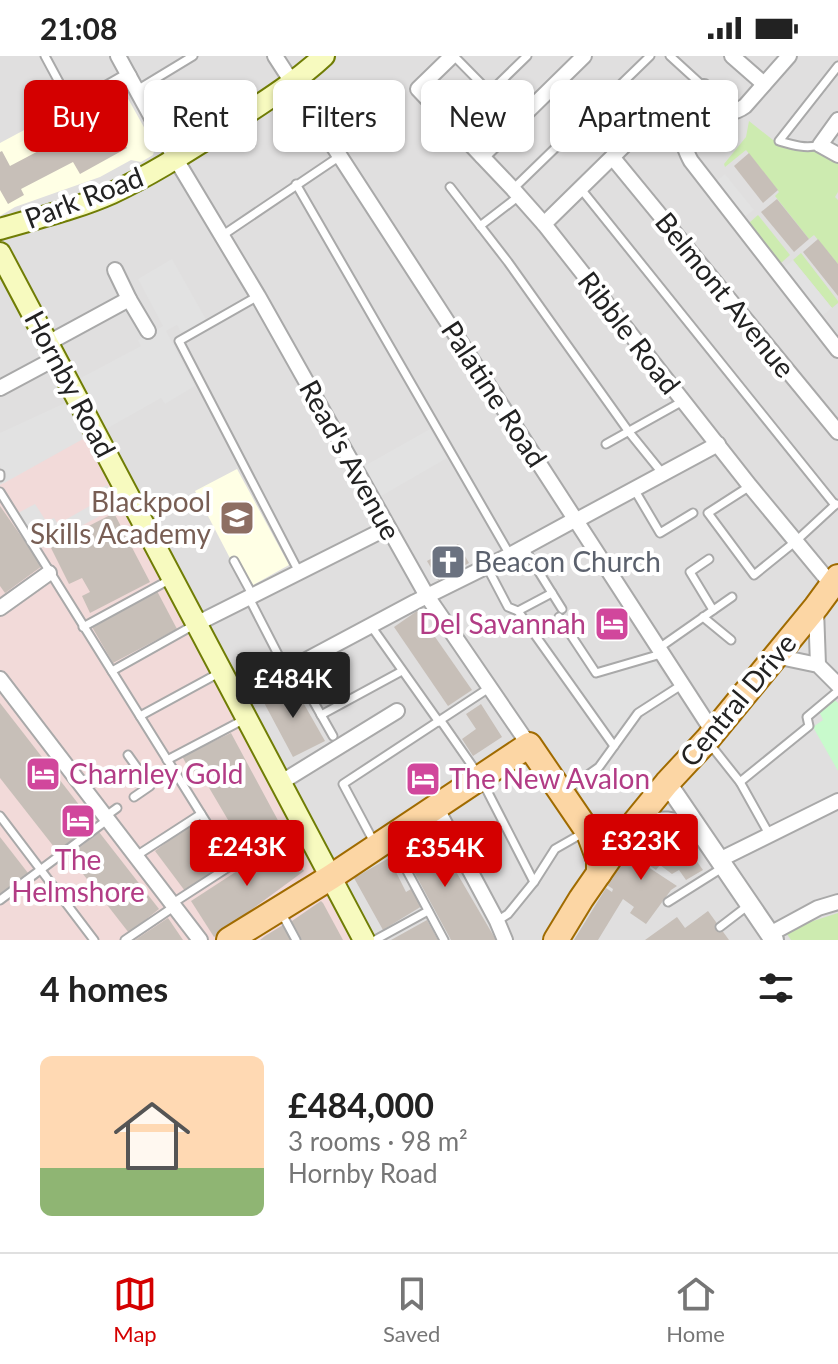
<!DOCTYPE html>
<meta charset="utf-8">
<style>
body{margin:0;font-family:Lato,sans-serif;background:#f2f2f2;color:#222;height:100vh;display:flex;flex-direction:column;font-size:30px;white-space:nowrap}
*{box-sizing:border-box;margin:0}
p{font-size:26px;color:#767676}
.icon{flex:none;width:44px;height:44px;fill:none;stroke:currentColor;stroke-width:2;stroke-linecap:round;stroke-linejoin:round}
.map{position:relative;height:884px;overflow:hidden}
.details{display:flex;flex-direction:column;background:#fff;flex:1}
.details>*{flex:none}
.guide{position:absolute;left:24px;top:24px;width:790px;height:72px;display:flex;gap:16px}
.price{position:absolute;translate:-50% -68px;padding:0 18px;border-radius:8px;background:#d40000;color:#fff;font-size:26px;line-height:52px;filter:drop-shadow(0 2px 4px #0008)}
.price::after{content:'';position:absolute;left:50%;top:48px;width:24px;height:18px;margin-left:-12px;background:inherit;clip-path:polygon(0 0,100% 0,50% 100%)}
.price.selected{background:#222;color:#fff}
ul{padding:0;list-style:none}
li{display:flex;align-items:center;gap:24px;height:200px;padding:0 40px}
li+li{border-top:2px solid #e0e0e0}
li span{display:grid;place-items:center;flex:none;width:224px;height:160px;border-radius:12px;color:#555}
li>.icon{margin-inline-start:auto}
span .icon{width:96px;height:96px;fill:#fffc;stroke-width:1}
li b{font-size:34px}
h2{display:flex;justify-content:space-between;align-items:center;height:96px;padding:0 40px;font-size:34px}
.pill{padding:0 28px;border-radius:12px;background:#fff;box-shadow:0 2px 6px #0004;font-size:28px;line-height:72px}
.pill.selected{background:#d40000;color:#fff}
.status{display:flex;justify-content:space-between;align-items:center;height:56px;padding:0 40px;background:#fff;direction:ltr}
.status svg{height:22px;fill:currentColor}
.menu{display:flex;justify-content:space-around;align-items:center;height:112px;border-top:2px solid #e0e0e0;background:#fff;font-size:22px;color:#767676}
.menu a{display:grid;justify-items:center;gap:4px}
.menu .selected{color:#d40000}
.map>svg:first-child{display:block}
</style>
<div class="status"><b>21:08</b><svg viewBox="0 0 49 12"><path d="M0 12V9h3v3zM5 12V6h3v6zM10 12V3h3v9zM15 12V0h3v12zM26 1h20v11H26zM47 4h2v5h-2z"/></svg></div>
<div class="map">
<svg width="838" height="884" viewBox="0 0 838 884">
<rect width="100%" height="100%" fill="#f2efe9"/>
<polygon fill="#e0dfdf" points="0,0 838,0 838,884 360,884 87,380 0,429"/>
<polygon fill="#f2dad9" points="87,379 360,884 0,884 0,429"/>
<g fill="#ffffe5">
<polygon points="121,30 155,91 153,99 141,106 131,104 100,121 15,151 0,160 0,87 69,50"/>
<polygon points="237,413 289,509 246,533 195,435"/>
</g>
<g fill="#cdebb0">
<polygon points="749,65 773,84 811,92 838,100 838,136 835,141 838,144 838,208 814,179 809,183 775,140 779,136 746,94 725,111 724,108 746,81"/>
<polygon points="758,159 790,199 781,207 749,167"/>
<polygon points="801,197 838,245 838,247 832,252 793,204"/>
<polygon points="838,857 838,884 791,884 787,878 810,866"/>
</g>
<polygon fill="#c8facc" points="834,643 838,647 838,715 813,671 823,664 819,655"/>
<g fill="#e2e2e2">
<polygon points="725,118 754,154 738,166 710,130"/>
<polygon points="172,203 208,267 186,279 184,275 181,276 177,269 166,275 195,330 165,348 161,342 106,373 79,323 141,290 138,284 163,270 138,223"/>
<polygon points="793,204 832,252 816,265 778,216"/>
<polygon points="65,347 83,383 4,427 0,408 0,377"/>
<polygon points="430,373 447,402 376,443 359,413"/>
<polygon points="107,429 118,450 39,493 18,457 35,448 46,465 54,462 58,468 95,447 90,438"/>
<polygon points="554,561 595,621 653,604 670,629 628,658 631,663 613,682 529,566"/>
</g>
<g fill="#c7bfb8">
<polygon points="82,72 90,87 117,73 127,92 80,118 73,106 21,133 24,139 8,148 0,134 0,96 2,95 10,110"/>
<polygon points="749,97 778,134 763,147 734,110"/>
<polygon points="777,143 809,183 794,196 761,156"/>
<polygon points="818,183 838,208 838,240 803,196"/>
<polygon points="0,450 42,510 5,537 0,530"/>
<polygon points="114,457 150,526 90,557 82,540 90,536 82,522 69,528 50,490"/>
<polygon points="458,488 469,507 438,524 427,505"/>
<polygon points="157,535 177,573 113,607 92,571"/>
<polygon points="417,555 472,634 448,650 394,571"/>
<polygon points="292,627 325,685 293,701 261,641"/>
<polygon points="0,647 94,768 58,796 0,722"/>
<polygon points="481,648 502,681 473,700 462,683 476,673 466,658"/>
<polygon points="231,677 281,770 244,791 198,713 191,717 182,700"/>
<polygon points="193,766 223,808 185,835 155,795"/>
<polygon points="430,771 496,884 451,884 400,790"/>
<polygon points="99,776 159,853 129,877 69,800"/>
<polygon points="661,776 681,783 703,814 686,824 679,814 672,818 660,809 656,814 649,809 648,811 677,830 671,834 646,868 630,857 634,851 623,843 598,884 574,884 606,832 612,836 613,833 607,829 637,784"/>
<polygon points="0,781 28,817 0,838"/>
<polygon points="285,784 304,815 214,881 191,845"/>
<polygon points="389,802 406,836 411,833 422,850 383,874 354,822"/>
<polygon points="321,845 323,847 343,884 299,884 289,867"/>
<polygon points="708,855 729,884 645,884 677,861 685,872"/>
<polygon points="168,862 183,884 135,884"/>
<polygon points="427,864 438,884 391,884"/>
<polygon points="283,869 292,884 260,884 265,880"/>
</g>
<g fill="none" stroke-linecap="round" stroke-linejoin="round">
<defs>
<g id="service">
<polyline points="45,0 73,52"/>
<polyline points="454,0 518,65"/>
<polyline points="670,0 704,31"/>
<polyline points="137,34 193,0"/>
<polyline points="490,36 527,0"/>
<path d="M820 89C806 93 793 89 779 85L838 10"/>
<polyline points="296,128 510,499"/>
<polyline points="450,131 508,206 629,376 663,418"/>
<polyline points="513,133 650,0"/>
<polyline points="581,133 835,449"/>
<polyline points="480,170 519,140"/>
<polyline points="223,179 340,100"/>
<polyline points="258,240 179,285 299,516"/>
<polyline points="606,388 683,345"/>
<polyline points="0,418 0,421"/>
<polyline points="750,430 708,457 754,519 796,485 836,448"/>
<polyline points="634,433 660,477 693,457"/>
<polyline points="0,436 233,809"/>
<polyline points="709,503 690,516 713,554"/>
<polyline points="234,505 253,540"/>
<polyline points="487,511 508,551 518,555 552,537 524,492"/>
<polyline points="552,537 562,553"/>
<polyline points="249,542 286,614"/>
<polyline points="518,555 614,690"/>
<polyline points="559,561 596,617 661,598"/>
<polyline points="703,561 731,584"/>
<polyline points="371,570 439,666"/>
<polyline points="83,571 169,524"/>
<polyline points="659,592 732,541"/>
<polyline points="294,611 333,680"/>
<polyline points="112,615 194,569"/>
<polyline points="321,659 402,615"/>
<polyline points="140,660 219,617"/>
<polyline points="441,665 480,721 534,826"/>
<polyline points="709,687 740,726 769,778"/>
<polyline points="128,699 150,730 134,741"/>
<polyline points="167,704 243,664"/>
<polyline points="740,726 809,670 807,661 838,635"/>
<polyline points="564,736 599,711 638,657 683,628"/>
<polyline points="0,760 94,884"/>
<polyline points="106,760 117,752"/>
<polyline points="392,787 444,884"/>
<polyline points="375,788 343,728 489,632"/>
<polyline points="136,800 201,758"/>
<polyline points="0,844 107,764"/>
<polyline points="668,846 722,812"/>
<polyline points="173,847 298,766"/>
<polyline points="282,858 296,884"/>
<polyline points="497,865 508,858 534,826 555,793 583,777"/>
<polyline points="720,871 750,848"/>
<polyline points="125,884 175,850"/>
<polyline points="375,884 428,855"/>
</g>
<g id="minor">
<polyline points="118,0 159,75 258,240 427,540 529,689"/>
<polyline points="275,0 713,676"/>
<polyline points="452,0 418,33 513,133 544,168 750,430 831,528"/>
<polyline points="732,0 764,28"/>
<polyline points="73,52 129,20"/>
<path d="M678 60 704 31C718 43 723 66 745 50L789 0"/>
<polyline points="838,64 820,89 838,99"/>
<polyline points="482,100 584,0"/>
<polyline points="613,102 838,376"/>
<path d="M544 168 645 69C679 49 679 85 691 105L838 294"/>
<polyline points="129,243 148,275"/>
<polyline points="48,287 129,243 115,214"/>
<polyline points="0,332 56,302"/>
<polyline points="577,464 718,388"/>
<polyline points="0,552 49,517"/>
<polyline points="816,553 818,609"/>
<polyline points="196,568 387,472"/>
<polyline points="775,600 818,609 838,629"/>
<polyline points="0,623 200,884"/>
<polyline points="235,642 415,546 510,499 576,463"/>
<polyline points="280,727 397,655"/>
<polyline points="436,751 497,865 505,884"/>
<polyline points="719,804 838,745"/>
<polyline points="770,878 818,852 838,846"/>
</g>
<g id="tertiary">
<polyline points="667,727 774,884"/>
<path d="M631 771C659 765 671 760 697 777"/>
</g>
<g id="secondary">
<path d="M0 173C37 162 76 153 112 137 153 118 191 93 229 69 262 47 295 27 324 0"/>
<polyline points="0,197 364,884"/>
</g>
<g id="primary">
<polyline points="229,884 331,821 529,689 589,777 599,804 599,817"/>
<polyline points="556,884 581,843 631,771 667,727 707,684 816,551 838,521"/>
</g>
</defs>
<use href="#service" stroke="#a9a9a9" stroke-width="11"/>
<use href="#minor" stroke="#a9a9a9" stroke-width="18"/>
<use href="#tertiary" stroke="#a9a9a9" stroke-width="22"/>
<use href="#secondary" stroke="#707d05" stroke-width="24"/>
<use href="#primary" stroke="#a06b00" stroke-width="28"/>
<use href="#service" stroke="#fff" stroke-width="7"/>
<use href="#minor" stroke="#fff" stroke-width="14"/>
<use href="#tertiary" stroke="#fff" stroke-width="18"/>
<use href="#secondary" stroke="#f7fabf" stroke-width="20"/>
<use href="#primary" stroke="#fcd6a4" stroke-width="24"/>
</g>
<defs>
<symbol id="school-square" viewBox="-11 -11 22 22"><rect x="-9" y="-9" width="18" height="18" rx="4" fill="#8d6e63" stroke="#fff"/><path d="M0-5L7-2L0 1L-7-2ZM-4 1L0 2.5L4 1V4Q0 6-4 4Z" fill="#fff"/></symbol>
<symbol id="church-square" viewBox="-11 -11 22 22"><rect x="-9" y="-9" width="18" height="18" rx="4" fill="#6b7280" stroke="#fff"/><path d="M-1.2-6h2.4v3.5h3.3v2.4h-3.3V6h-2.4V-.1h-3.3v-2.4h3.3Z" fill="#fff"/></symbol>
<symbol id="hotel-square" viewBox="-11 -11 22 22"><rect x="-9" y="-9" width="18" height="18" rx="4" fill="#d1479c" stroke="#fff"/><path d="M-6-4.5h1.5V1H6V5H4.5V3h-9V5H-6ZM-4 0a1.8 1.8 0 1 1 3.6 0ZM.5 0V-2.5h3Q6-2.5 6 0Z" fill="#fff"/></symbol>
</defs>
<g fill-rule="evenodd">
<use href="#school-square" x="217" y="442" width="40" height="40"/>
<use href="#church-square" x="428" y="486" width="40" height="40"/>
<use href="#hotel-square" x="592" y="548" width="40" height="40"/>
<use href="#hotel-square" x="23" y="698" width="40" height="40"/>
<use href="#hotel-square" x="403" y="703" width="40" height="40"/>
<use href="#hotel-square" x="58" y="745" width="40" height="40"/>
</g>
<g text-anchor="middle" stroke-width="8" stroke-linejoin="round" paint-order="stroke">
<g font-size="28" fill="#222" stroke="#fff">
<text transform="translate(84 142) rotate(-21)" y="10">Park Road</text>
<text transform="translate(725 239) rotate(51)" y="10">Belmont Avenue</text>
<text transform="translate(629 277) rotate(52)" y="10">Ribble Road</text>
<text transform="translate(70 328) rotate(62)" y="10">Hornby Road</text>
<text transform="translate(494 338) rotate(57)" y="10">Palatine Road</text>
<text transform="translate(350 404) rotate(61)" y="10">Read's Avenue</text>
<text transform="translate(738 644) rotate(-50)" y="10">Central Drive</text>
</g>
<g font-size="28" fill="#785e54" stroke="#fff" text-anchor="end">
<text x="211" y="456">Blackpool<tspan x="211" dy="32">Skills Academy</tspan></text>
</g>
<g font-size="28" fill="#5b616d" stroke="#fff" text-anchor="start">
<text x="474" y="516">Beacon Church</text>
</g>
<g font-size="28" fill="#b23c85" stroke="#fff" text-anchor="start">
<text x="586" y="578" text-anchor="end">Del Savannah</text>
<text x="69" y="728">Charnley Gold</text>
<text x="449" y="733">The New Avalon</text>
<text x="78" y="814" text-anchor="middle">The<tspan x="78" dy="32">Helmshore</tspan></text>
</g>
</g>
</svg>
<b class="price selected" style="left:293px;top:664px">£484K</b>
<b class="price" style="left:641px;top:826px">£323K</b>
<b class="price" style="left:247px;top:832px">£243K</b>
<b class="price" style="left:445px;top:833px">£354K</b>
<div class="guide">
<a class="pill selected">Buy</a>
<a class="pill">Rent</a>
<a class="pill">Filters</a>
<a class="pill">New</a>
<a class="pill">Apartment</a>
</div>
</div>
<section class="details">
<h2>4 homes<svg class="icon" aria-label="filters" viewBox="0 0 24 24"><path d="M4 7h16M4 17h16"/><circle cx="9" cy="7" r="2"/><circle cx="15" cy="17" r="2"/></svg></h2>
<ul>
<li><span style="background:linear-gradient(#ffd9b3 70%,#8fb573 0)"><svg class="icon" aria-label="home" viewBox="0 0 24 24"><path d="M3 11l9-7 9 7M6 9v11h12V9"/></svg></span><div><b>£484,000</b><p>3 rooms · 98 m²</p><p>Hornby Road</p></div></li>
</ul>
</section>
<nav class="menu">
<a class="selected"><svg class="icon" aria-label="map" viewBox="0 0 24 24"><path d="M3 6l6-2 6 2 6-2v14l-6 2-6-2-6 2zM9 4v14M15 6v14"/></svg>Map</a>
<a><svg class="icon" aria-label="saved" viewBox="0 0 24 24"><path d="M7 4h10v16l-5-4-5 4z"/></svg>Saved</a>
<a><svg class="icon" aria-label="home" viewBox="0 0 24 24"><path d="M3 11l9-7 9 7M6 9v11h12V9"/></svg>Home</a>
</nav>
